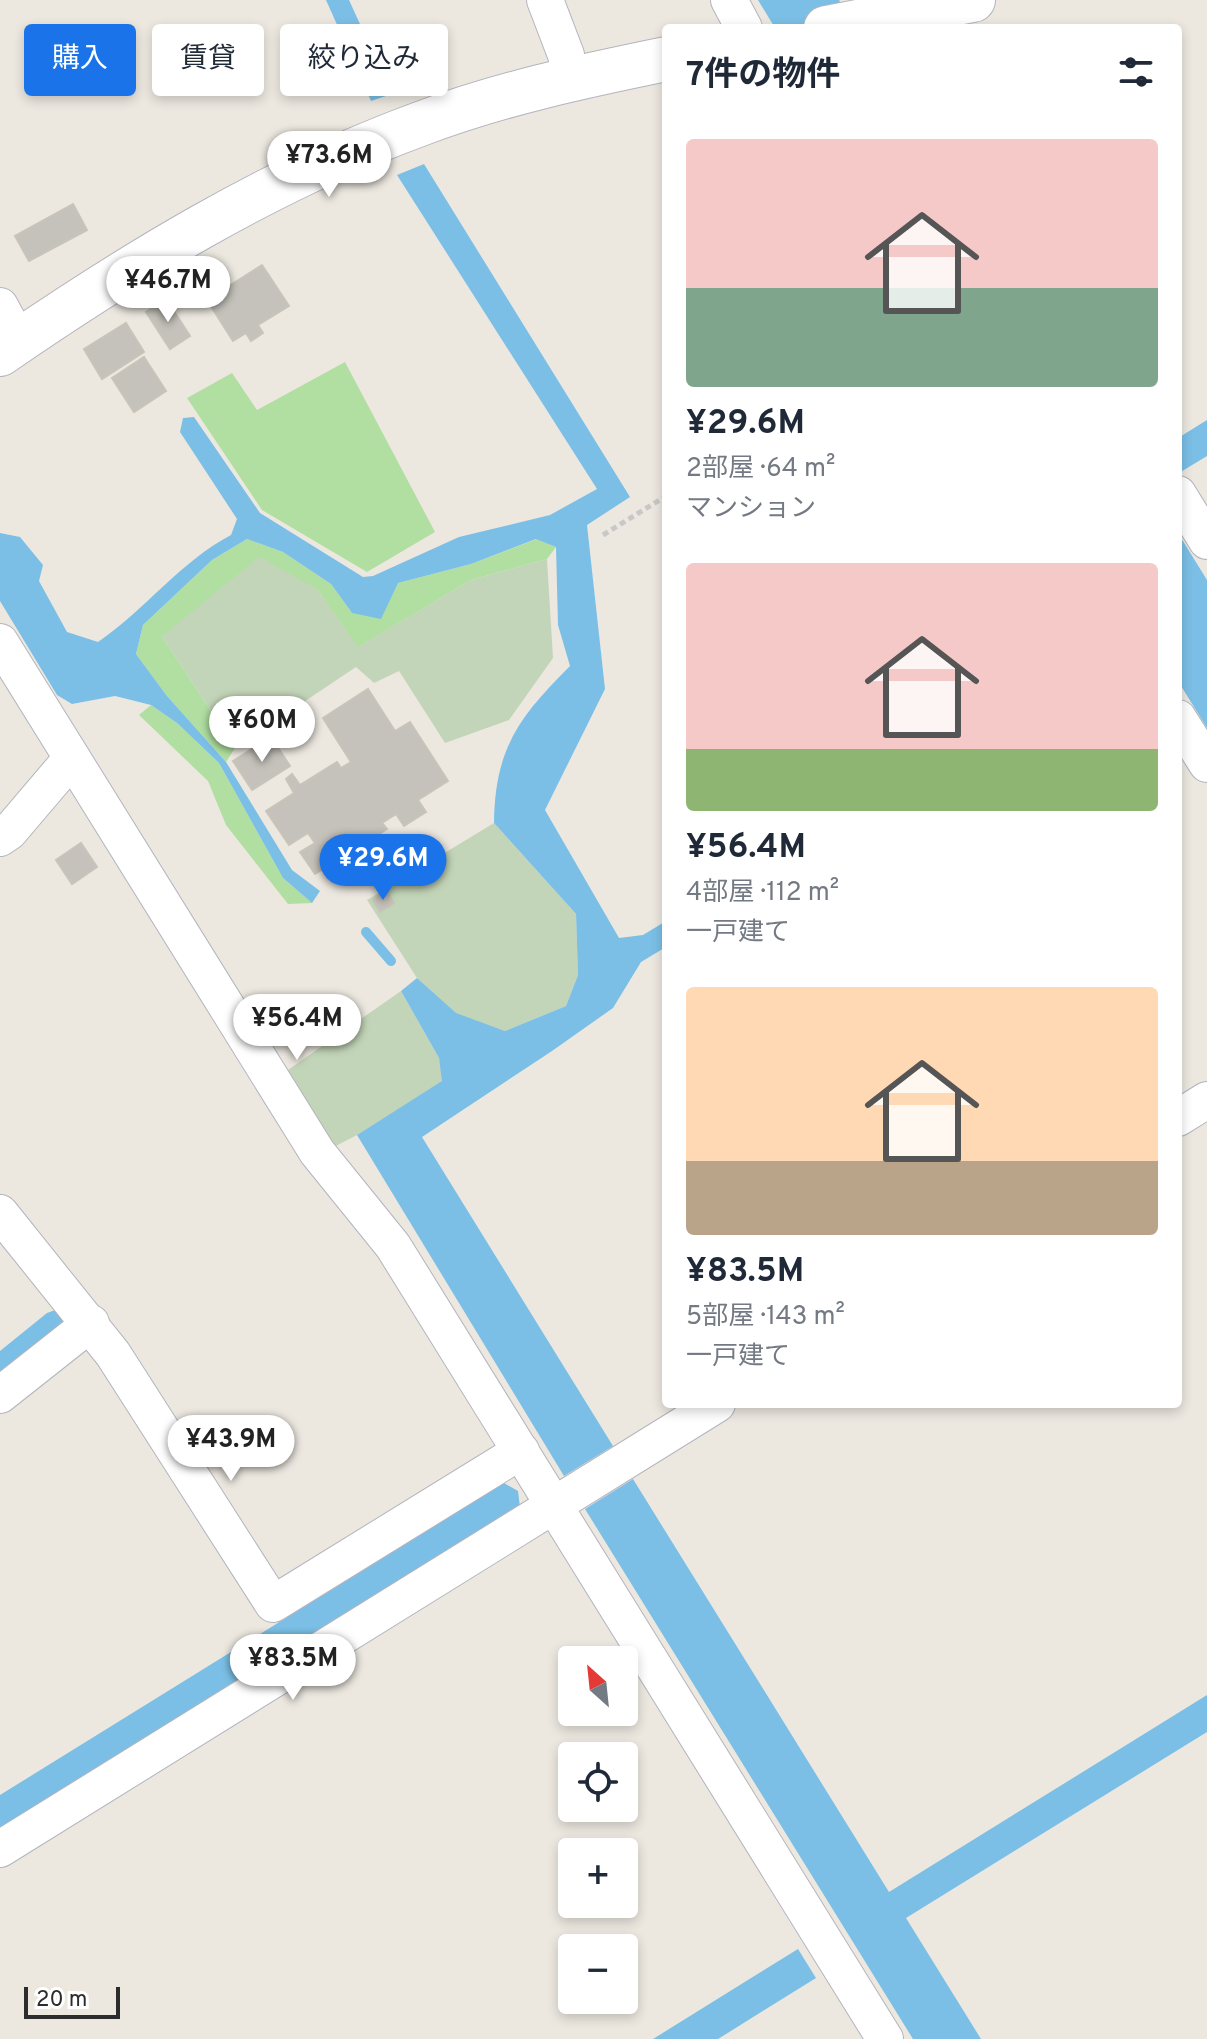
<!DOCTYPE html>
<html lang="ja">
<meta charset="utf-8">
<style>
body{margin:0;font-family:Overpass,"Noto Sans JP",sans-serif;background:#f2f2f3;color:#1f2937;height:100vh;display:flex;flex-direction:column;font-size:30px;white-space:nowrap}
*{box-sizing:border-box;margin:0}
p{font-size:26px;color:#747a83}
.icon{flex:none;width:44px;height:44px;fill:none;stroke:currentColor;stroke-width:2;stroke-linecap:round;stroke-linejoin:round}
.map{position:relative;flex:1;overflow:hidden}
.drawer{position:absolute;left:662px;top:24px;width:520px;height:1384px;display:flex;flex-direction:column;background:#fff;border-radius:8px;box-shadow:0 4px 12px #0003}
.drawer>*{flex:none}
.top-card{position:absolute;left:24px;top:24px;width:518px;height:72px;display:flex;gap:16px}
.needle{width:52px;rotate:333deg}
.controls{position:absolute;left:558px;top:1646px;display:grid;gap:16px}
.controls a{display:grid;place-items:center;width:80px;height:80px;border-radius:8px;background:#fff;box-shadow:0 4px 12px #0003;font-size:40px}
.scale{position:absolute;left:24px;bottom:20px;width:96px;box-sizing:border-box;padding-left:8px;border:4px solid #2c2c2c;border-top:0;font-size:22px;line-height:28px;white-space:nowrap;color:#2c2c2c;-webkit-text-stroke:6px #fff;paint-order:stroke}
.price{position:absolute;translate:-50% -68px;padding:0 18px;border-radius:28px;background:#fff;color:#222;font-size:26px;line-height:52px;filter:drop-shadow(0 2px 4px #0008)}
.price::after{content:'';position:absolute;left:50%;top:48px;width:24px;height:18px;margin-left:-12px;background:inherit;clip-path:polygon(0 0,100% 0,50% 100%)}
.price.on{background:#1a73e8;color:#fff}
ul{padding:0;list-style:none}
li{display:grid;align-content:center;gap:16px;height:424px;padding:0 24px}
li span{display:grid;place-items:center;height:248px;border-radius:8px;color:#555}
li>.icon{margin-inline-start:auto}
span .icon{width:144px;height:144px;fill:#fffc;stroke-width:1}
li b{font-size:34px}
h2{display:flex;justify-content:space-between;align-items:center;height:96px;padding:0 24px;font-size:34px}
.chip{padding:0 28px;border-radius:8px;background:#fff;box-shadow:0 4px 12px #0003;font-size:28px;line-height:72px}
.chip.on{background:#1a73e8;color:#fff}
.map>svg:first-child{display:block}
</style>
<div class="map">
<svg width="1207" height="2039" viewBox="0 0 1207 2039">
<rect width="100%" height="100%" fill="#ece8e0"/>
<g fill="#b0dfa1">
<polygon points="345,362 435,532 367,572 262,510 187,398 232,373 257,410"/>
<polygon points="247,539 283,552 331,584 352,613 398,583 471,564 537,539 556,547 547,559 471,580 357,648 317,589 162,636 235,748 226,762 167,696 136,654 143,625 212,560"/>
<polygon points="151,705 177,723 219,763 283,878 312,903 288,904 226,825 208,781 139,715"/>
</g>
<g fill="#c3d5b8">
<polygon points="259,557 317,589 358,647 471,580 547,559 553,658 509,720 445,743 399,671 374,683 356,667 235,748 162,636"/>
<polygon points="494,823 576,914 578,975 566,1006 505,1031 456,1014 417,978 367,900"/>
<polygon points="401,991 439,1058 443,1081 357,1135 332,1148 285,1072"/>
</g>
<g fill="#7bbfe6">
<polygon points="326,0 349,0 392,94 371,101"/>
<polygon points="758,0 839,0 857,28 775,28"/>
<path d="M424 164 630 497 587 525 605 689 545 810 619 938 643 935 666 921V947L641 962 613 1008 552 1051 422 1137 613 1446 564 1476 357 1135 442 1081 439 1058 401 991 417 978 456 1013 505 1031 566 1006 578 975 576 914 494 823C495 748 519 717 570 666L558 625 556 547 536 539 471 564 398 583 381 619 352 613 331 584 283 552 247 539 212 560 143 625 136 654 167 696 226 762 292 870 320 891 312 903 283 878 219 763 177 723 151 705 115 696 72 704 57 695 0 601V533L20 537 43 565 39 581 67 632 98 642C145 610 181 561 231 535L237 519 180 432 183 418 194 417 260 513 363 577 373 576 459 537 550 515 597 489 397 175Z"/>
<polygon points="1207,420 1207,456 1179,473 1178,438"/>
<polygon points="1178,533 1207,580 1207,728 1178,681"/>
<polygon points="58,1309 65,1318 59,1326 0,1373 0,1351 47,1313"/>
<polygon points="633,1479 889,1892 1207,1695 1207,1732 906,1918 981,2039 913,2039 585,1509"/>
<polygon points="504,1483 518,1491 520,1507 0,1834 0,1795"/>
<polygon points="798,1949 816,1978 718,2039 653,2039"/>
</g>
<g fill="none" stroke-linecap="round" stroke-linejoin="round">
<polyline stroke="#7bbfe6" stroke-width="10" points="366,932 391,961"/>
</g>
<g fill="#c5c2bb" stroke="#c8c4b9" stroke-width="2">
<polygon points="73,204 87,230 29,261 15,236"/>
<polygon points="262,265 289,306 258,325 263,333 251,341 246,333 233,341 207,300"/>
<polygon points="166,299 190,336 170,349 146,312"/>
<polygon points="126,323 144,352 102,379 84,349"/>
<polygon points="144,357 166,391 134,412 112,378"/>
<polygon points="368,689 395,731 410,722 448,781 418,800 426,812 404,826 396,814 382,823 387,829 315,874 300,852 315,843 308,833 289,845 266,811 294,793 286,779 292,774 300,785 337,762 341,768 351,762 323,718"/>
<polygon points="271,737 290,766 252,790 233,761"/>
<polygon points="81,843 97,867 72,884 56,860"/>
<polygon points="386,891 394,903 380,912 373,900"/>
</g>
<g fill="none" stroke-linecap="round" stroke-linejoin="round">
<defs>
<g id="minor">
<polyline points="545,0 566,55 570,78"/>
<polyline points="729,0 744,28"/>
<polyline points="0,306 19,341"/>
<polyline points="1178,494 1207,541"/>
<polyline points="0,642 317,1152 393,1246 885,2039"/>
<polyline points="1178,718 1207,764"/>
<polyline points="0,838 9,832 72,758"/>
<polyline points="1178,1118 1207,1100"/>
<polyline points="0,1213 113,1354 273,1604 521,1451"/>
<polyline points="0,1395 91,1323"/>
<polyline points="0,1849 717,1404"/>
</g>
<g id="tertiary">
<polyline points="826,28 973,0"/>
<path d="M0 354C131 264 270 179 420 124 499 94 583 76 666 59"/>
</g>
</defs>
<use href="#minor" stroke="#b3b4be" stroke-width="38"/>
<use href="#tertiary" stroke="#b3b4be" stroke-width="46"/>
<polyline stroke="#c8c8c8" stroke-width="5" stroke-dasharray="6 4" stroke-linecap="butt" points="603,535 666,496"/>
<use href="#minor" stroke="#fff" stroke-width="36"/>
<use href="#tertiary" stroke="#fff" stroke-width="44"/>
</g>
</svg>
<div class="controls">
<a><svg class="needle" viewBox="-14 -14 28 28"><path d="M0-13l5 13h-10z" fill="#e53935"/><path d="M0 13l5-13h-10z" fill="#747a83"/></svg></a>
<a><svg class="icon" aria-label="locate" viewBox="0 0 24 24"><circle cx="12" cy="12" r="6"/><path d="M12 2v4M12 18v4M2 12h4M18 12h4"/></svg></a>
<a>+</a>
<a>−</a>
</div>
<div class="scale">20 m</div>
<b class="price" style="left:329px;top:199px">¥73.6M</b>
<b class="price" style="left:168px;top:324px">¥46.7M</b>
<b class="price" style="left:262px;top:764px">¥60M</b>
<b class="price on" style="left:383px;top:902px">¥29.6M</b>
<b class="price" style="left:297px;top:1062px">¥56.4M</b>
<b class="price" style="left:231px;top:1483px">¥43.9M</b>
<b class="price" style="left:293px;top:1702px">¥83.5M</b>
<div class="top-card">
<a class="chip on">購入</a>
<a class="chip">賃貸</a>
<a class="chip">絞り込み</a>
</div>
<section class="drawer">
<h2>7件の物件<svg class="icon" aria-label="filters" viewBox="0 0 24 24"><path d="M4 7h16M4 17h16"/><circle cx="9" cy="7" r="2"/><circle cx="15" cy="17" r="2"/></svg></h2>
<ul>
<li><span style="background:linear-gradient(#f6c9c9 60%,#7fa58c 0)"><svg class="icon" aria-label="home" viewBox="0 0 24 24"><path d="M3 11l9-7 9 7M6 9v11h12V9"/></svg></span><div><b>¥29.6M</b><p>2部屋 · 64 m²</p><p>マンション</p></div></li>
<li><span style="background:linear-gradient(#f6c9c9 75%,#8fb573 0)"><svg class="icon" aria-label="home" viewBox="0 0 24 24"><path d="M3 11l9-7 9 7M6 9v11h12V9"/></svg></span><div><b>¥56.4M</b><p>4部屋 · 112 m²</p><p>一戸建て</p></div></li>
<li><span style="background:linear-gradient(#ffd9b3 70%,#b9a48a 0)"><svg class="icon" aria-label="home" viewBox="0 0 24 24"><path d="M3 11l9-7 9 7M6 9v11h12V9"/></svg></span><div><b>¥83.5M</b><p>5部屋 · 143 m²</p><p>一戸建て</p></div></li>
</ul>
</section>
</div>
